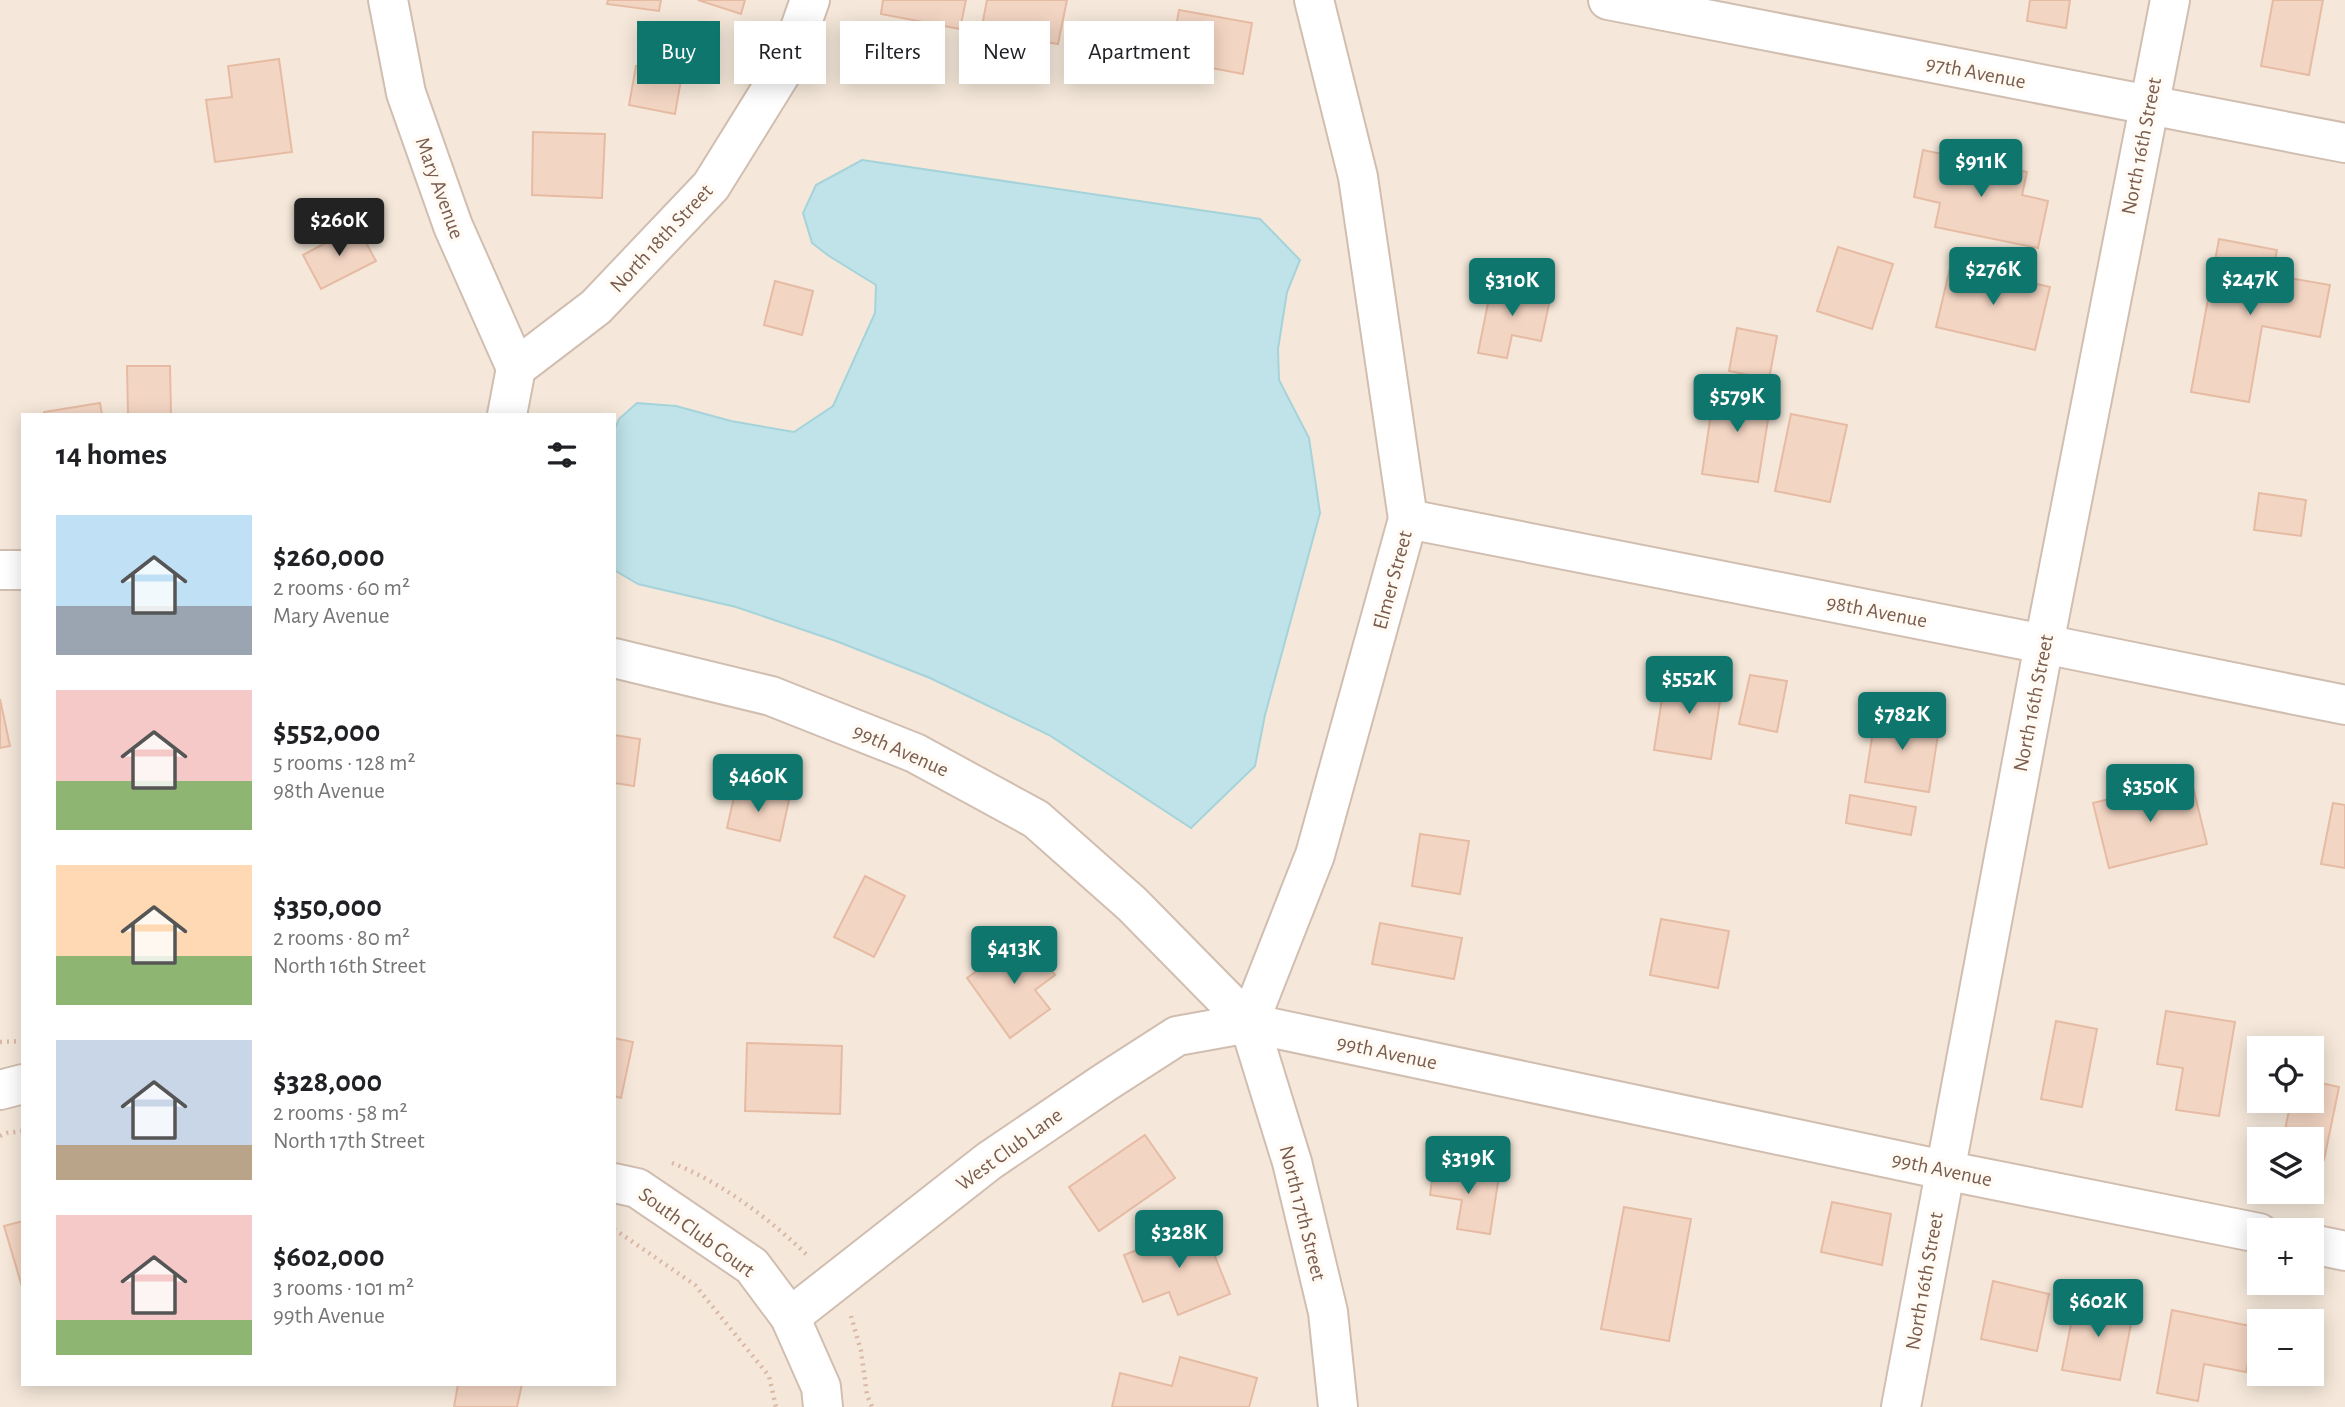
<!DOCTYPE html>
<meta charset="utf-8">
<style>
body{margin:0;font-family:"Alegreya Sans",sans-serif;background:#f2f2f2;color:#202124;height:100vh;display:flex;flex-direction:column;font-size:26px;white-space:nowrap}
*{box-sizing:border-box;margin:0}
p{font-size:23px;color:#757577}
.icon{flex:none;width:38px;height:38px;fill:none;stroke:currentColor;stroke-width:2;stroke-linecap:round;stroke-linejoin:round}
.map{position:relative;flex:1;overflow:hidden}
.sheet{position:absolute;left:21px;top:413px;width:595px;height:973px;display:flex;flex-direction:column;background:#fff;border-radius:0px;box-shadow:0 4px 18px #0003}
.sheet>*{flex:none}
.top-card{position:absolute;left:637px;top:21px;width:665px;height:63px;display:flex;gap:14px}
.fabs{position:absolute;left:2247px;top:1036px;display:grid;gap:14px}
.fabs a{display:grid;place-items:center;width:77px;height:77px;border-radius:0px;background:#fff;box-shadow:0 4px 18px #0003;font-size:35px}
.price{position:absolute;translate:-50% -60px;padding:0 16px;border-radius:7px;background:#0f766e;color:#fff;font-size:23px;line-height:46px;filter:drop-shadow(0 2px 4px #0008)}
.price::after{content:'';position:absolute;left:50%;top:42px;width:21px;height:16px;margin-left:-10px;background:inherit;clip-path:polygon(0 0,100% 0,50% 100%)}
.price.active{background:#222;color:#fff}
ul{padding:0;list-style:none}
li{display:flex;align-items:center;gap:21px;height:175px;padding:0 35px}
li span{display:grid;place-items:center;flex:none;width:196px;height:140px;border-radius:0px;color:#555}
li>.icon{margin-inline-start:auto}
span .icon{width:84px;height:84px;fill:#fffc;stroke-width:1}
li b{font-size:30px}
h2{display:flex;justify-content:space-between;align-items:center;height:84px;padding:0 35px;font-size:30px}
.tag{padding:0 24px;border-radius:0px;background:#fff;box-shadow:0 4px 18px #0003;font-size:24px;line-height:63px}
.tag.active{background:#0f766e;color:#fff}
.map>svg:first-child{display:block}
</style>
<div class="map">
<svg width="2345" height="1407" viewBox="0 0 2345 1407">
<rect width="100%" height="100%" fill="#fdf6ec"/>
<path fill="#f5e8da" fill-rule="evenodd" d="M0 0H2345V1407H0ZM23 415H614V1384H23ZM2259 1048H2312V1101H2259ZM2259 1139H2312V1192H2259ZM2259 1230H2312V1283H2259ZM2259 1321H2312V1374H2259Z"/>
<polygon fill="#bfe3e8" stroke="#a5d3da" stroke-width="2" points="862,160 1260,219 1300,260 1287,292 1278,349 1279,380 1309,438 1320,513 1265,715 1255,766 1191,828 1049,735 930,678 836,641 736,607 638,584 614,570 614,431 619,419 637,403 676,406 731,421 794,432 833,406 875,313 876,285 829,256 812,243 803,213 816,185"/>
<g fill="#f3d5c3" stroke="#e6bba3" stroke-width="2">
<polygon points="608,0 661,0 659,11 607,4"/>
<polygon points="698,0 745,0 741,14"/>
<polygon points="883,0 966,0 960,29 881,14"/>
<polygon points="987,0 1067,0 1058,44 981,31"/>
<polygon points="2030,0 2070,0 2066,28 2027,21"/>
<polygon points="2273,0 2323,0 2309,75 2261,66"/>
<polygon points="1179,10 1252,23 1243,74 1170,60"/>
<polygon points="279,59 292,152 215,162 206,100 232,97 228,66"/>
<polygon points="636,66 682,74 675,114 629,105"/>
<polygon points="533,132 605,134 602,198 532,195"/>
<polygon points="1923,150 2027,172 2022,195 2048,201 2038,248 1935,227 1940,203 1914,197"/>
<polygon points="357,226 376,261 321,289 303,255"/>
<polygon points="2219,239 2277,250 2272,275 2330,285 2320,337 2262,326 2249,402 2191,392"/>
<polygon points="1838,247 1893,264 1872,329 1817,311"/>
<polygon points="1951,264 2050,287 2035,350 1936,327"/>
<polygon points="775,281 813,291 802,335 764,325"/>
<polygon points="1492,283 1551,295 1541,341 1512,335 1507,358 1478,353"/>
<polygon points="1737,328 1777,336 1769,379 1729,371"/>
<polygon points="127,366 170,366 171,415 128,415"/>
<polygon points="1715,386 1772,395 1758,482 1702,474"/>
<polygon points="100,403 102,415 44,415 44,412"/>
<polygon points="1791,414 1847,425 1830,502 1775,491"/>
<polygon points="2259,493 2306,500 2301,536 2254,530"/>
<polygon points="1666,673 1723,682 1711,759 1654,750"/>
<polygon points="1750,675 1787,681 1777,732 1739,724"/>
<polygon points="0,699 10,746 0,748"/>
<polygon points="1876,712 1940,722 1929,792 1865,782"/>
<polygon points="614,735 640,739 634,786 614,783"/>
<polygon points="2191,779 2207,844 2109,868 2093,803"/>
<polygon points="736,788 789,800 780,841 727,828"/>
<polygon points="1850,795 1916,807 1911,835 1846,823"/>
<polygon points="2333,803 2345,805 2345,868 2321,864"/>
<polygon points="1420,834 1469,841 1460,894 1412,886"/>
<polygon points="865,876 905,896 874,957 834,937"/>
<polygon points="1661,919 1729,931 1718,988 1650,975"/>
<polygon points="1380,923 1462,938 1454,979 1372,964"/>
<polygon points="1026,935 1055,975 1035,990 1050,1009 1010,1038 967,978"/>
<polygon points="2166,1011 2235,1022 2219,1116 2176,1110 2183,1068 2157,1064"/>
<polygon points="2056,1021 2097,1029 2082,1107 2041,1099"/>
<polygon points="614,1038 633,1042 621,1098 614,1096"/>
<polygon points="747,1043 842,1046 840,1114 745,1111"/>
<polygon points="2312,1081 2339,1087 2324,1160 2312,1158 2312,1139 2283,1139 2291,1101 2312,1101"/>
<polygon points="1145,1135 1175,1178 1099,1231 1069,1187"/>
<polygon points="1434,1166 1499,1176 1490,1234 1457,1229 1462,1200 1430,1195"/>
<polygon points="1832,1202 1891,1214 1882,1265 1821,1252"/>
<polygon points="1624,1207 1691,1219 1669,1341 1601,1329"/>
<polygon points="23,1221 23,1290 4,1226"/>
<polygon points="1202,1224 1230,1294 1178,1315 1169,1292 1143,1302 1124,1255"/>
<polygon points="1993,1281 2049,1294 2037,1351 1981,1339"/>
<polygon points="2076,1298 2134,1309 2120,1380 2062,1370"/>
<polygon points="2172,1310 2255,1327 2246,1372 2204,1364 2198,1401 2157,1393"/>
<polygon points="1180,1357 1257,1378 1249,1407 1112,1407 1120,1373 1172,1386"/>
<polygon points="458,1384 522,1384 517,1407 454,1407"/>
</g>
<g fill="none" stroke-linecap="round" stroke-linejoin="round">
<defs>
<g id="minor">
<polyline points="388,0 406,93 453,226 516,368"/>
<polyline points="1608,0 2345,143"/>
<polyline points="507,415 516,368 596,307 711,186 788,62 810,0"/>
<polyline points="1408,519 2044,644 2345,705"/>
<polyline points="0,570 23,570"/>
<polyline points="614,658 771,696 915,753 1036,819 1132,904 1249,1023 1944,1170 2259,1233"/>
<polyline points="1249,1023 1315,855 1408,519 1358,177 1314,0"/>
<polyline points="1249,1023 1292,1162 1328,1312 1338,1407"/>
<polyline points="0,1090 23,1084"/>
<polyline points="614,1183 637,1188 752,1266 790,1317 821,1387 823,1407"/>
<polyline points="2312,1244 2345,1251"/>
<polyline points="790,1317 989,1161 1104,1083 1177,1036 1249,1023"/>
<polyline points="1901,1407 2044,644 2170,0"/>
</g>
</defs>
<use href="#minor" stroke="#d1beb0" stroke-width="42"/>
<g stroke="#d9b8a5" stroke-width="4.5" stroke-dasharray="2 5" stroke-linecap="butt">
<polyline points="0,1042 23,1041"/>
<polyline points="0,1136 7,1133 23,1131"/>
<path d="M672 1163C720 1181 771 1220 808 1256"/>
<polyline points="614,1229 695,1285 769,1376 776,1407"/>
<polyline points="851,1316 861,1351 867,1395 872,1407"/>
</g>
<use href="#minor" stroke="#fff" stroke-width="38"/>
</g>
<g text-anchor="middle" stroke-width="7" stroke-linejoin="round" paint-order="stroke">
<g font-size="21" fill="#7a5c4d" stroke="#fffaf3">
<text transform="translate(1976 72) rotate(11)" y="7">97th Avenue</text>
<text transform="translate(2141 146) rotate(-79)" y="7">North 16th Street</text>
<text transform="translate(440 188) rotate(70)" y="7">Mary Avenue</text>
<text transform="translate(661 238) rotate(-47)" y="7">North 18th Street</text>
<text transform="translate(1392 580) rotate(-75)" y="7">Elmer Street</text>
<text transform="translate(1877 611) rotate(11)" y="7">98th Avenue</text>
<text transform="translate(2033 703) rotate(-79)" y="7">North 16th Street</text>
<text transform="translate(901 750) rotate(24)" y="7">99th Avenue</text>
<text transform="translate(1387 1052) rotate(12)" y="7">99th Avenue</text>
<text transform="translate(1009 1149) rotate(-36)" y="7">West Club Lane</text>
<text transform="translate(1942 1169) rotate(12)" y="7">99th Avenue</text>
<text transform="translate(1303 1213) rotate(76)" y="7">North 17th Street</text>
<text transform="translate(697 1232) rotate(36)" y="7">South Club Court</text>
<text transform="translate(1924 1281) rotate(-80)" y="7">North 16th Street</text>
</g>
</g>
</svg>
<div class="fabs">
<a><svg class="icon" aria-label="locate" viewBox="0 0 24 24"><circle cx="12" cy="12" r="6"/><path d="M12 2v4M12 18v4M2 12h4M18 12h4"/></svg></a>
<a><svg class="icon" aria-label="layers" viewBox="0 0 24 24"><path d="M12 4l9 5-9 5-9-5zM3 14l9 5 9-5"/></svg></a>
<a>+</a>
<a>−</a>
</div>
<b class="price" style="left:1981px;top:199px">$911K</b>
<b class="price active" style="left:339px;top:258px">$260K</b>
<b class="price" style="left:1993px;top:307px">$276K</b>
<b class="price" style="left:2250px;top:317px">$247K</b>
<b class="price" style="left:1512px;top:318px">$310K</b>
<b class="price" style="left:1737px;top:434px">$579K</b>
<b class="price" style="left:1689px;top:716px">$552K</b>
<b class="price" style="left:1902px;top:752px">$782K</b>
<b class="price" style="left:758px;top:814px">$460K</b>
<b class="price" style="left:2150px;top:824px">$350K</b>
<b class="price" style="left:1014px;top:986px">$413K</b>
<b class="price" style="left:1468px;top:1196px">$319K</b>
<b class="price" style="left:1179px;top:1270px">$328K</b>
<b class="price" style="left:2098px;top:1339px">$602K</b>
<div class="top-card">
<a class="tag active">Buy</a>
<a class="tag">Rent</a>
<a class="tag">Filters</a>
<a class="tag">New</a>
<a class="tag">Apartment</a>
</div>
<section class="sheet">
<h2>14 homes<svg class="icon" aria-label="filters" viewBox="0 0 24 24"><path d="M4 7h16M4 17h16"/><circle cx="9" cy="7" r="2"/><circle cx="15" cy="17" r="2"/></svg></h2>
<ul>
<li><span style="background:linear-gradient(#bfe0f5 65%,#9aa5b1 0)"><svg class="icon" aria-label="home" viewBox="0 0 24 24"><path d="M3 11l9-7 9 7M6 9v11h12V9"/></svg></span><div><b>$260,000</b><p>2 rooms · 60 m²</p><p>Mary Avenue</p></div></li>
<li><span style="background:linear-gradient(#f6c9c9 65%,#8fb573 0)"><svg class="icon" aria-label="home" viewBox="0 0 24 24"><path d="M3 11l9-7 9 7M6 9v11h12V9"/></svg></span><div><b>$552,000</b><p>5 rooms · 128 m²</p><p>98th Avenue</p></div></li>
<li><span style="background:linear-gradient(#ffd9b3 65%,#8fb573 0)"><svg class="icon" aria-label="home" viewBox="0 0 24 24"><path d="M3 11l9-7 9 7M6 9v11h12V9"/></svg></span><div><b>$350,000</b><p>2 rooms · 80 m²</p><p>North 16th Street</p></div></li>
<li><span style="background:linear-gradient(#c9d6e8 75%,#b9a48a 0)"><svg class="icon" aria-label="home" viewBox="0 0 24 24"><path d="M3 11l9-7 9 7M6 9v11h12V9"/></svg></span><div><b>$328,000</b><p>2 rooms · 58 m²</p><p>North 17th Street</p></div></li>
<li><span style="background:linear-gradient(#f6c9c9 75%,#8fb573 0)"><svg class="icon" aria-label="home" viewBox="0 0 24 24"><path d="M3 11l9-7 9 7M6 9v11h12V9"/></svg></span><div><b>$602,000</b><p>3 rooms · 101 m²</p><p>99th Avenue</p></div></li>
</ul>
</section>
</div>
